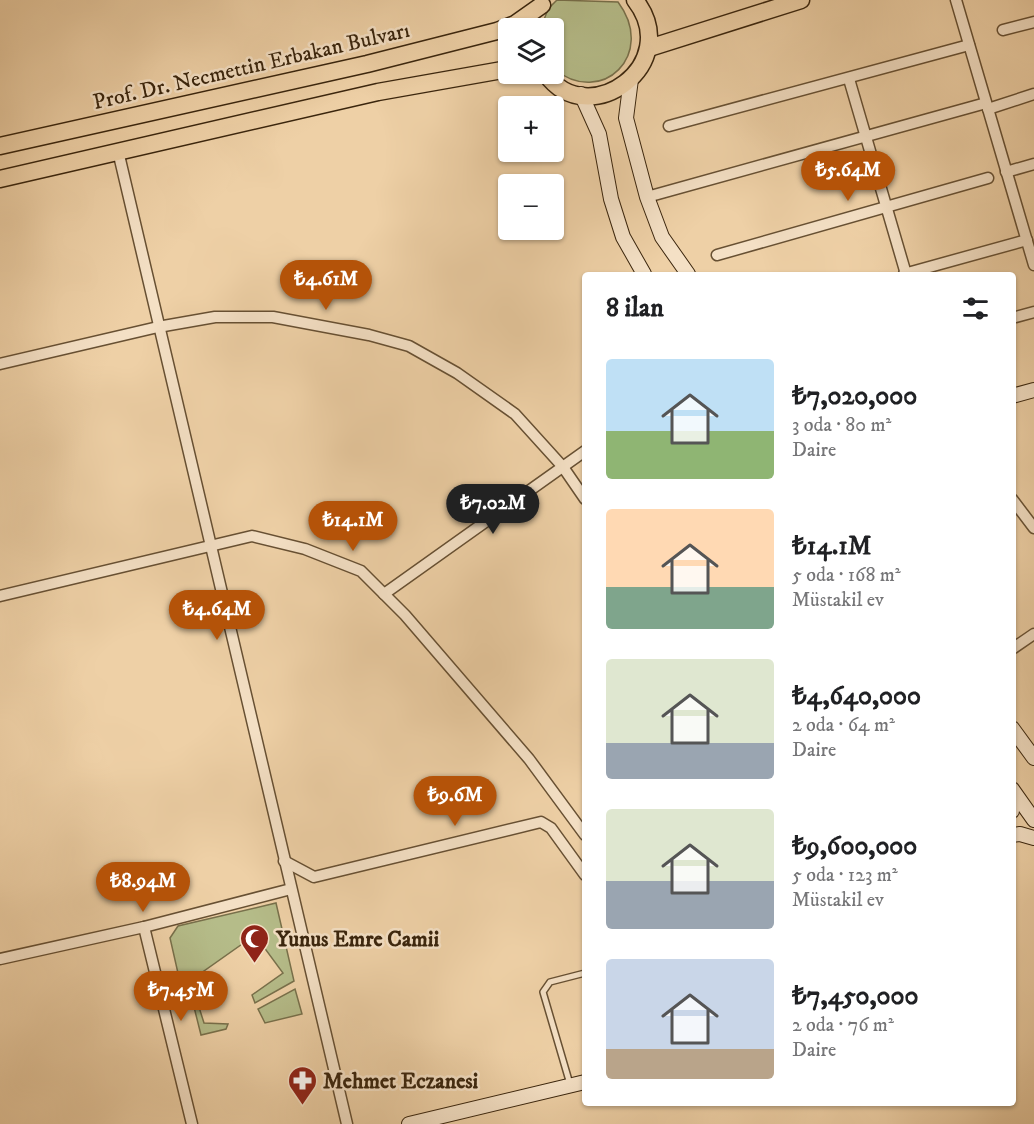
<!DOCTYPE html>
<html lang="tr">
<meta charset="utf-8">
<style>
body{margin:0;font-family:"IM FELL DW Pica",serif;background:#f6f6f6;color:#202124;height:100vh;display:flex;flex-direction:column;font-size:22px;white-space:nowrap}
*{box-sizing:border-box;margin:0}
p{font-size:20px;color:#757577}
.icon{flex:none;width:33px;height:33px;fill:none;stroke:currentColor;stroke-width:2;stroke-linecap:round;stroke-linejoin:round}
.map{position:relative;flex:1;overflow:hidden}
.sheet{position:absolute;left:582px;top:272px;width:434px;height:834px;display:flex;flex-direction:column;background:#fff;border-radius:6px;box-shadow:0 2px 4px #0004}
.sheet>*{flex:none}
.tools{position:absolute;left:498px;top:18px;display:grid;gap:12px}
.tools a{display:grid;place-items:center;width:66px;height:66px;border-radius:6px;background:#fff;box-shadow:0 2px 4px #0004;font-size:30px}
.price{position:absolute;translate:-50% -51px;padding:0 14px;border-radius:21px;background:#b45309;color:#fff;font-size:20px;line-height:39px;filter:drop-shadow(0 2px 3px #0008)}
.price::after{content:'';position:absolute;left:50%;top:36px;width:18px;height:14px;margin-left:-9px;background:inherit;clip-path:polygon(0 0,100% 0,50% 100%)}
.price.active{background:#222;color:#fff}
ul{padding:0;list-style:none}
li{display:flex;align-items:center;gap:18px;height:150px;padding:0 24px}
li span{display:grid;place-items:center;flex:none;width:168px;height:120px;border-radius:6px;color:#555}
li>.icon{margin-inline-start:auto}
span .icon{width:72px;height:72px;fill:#fffc;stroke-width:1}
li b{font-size:26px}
h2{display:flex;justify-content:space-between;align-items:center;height:72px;padding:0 24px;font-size:26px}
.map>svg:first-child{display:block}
</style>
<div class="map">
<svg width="1034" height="1124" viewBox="0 0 1034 1124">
<rect width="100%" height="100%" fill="#eed0a6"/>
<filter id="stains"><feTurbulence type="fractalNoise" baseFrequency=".00333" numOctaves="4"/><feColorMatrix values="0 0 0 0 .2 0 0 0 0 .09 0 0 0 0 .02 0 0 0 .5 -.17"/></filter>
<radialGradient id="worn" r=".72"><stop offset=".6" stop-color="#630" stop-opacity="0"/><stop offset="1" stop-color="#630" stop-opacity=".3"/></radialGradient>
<g fill="#b5bc89" stroke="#78704b" stroke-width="1.5">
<path d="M557 0 618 2C657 54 602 108 554 69V28H541L548 9Z"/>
<polygon points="276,903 294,981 255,1003 252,995 283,973 255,935 184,985 180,982 170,938 178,926"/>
<polygon points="192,985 204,1023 228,1024 226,1029 201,1035 189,987"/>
<polygon points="295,989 302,1014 265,1023 258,1009"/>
</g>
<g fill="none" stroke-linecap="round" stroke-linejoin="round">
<defs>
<polyline id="lane" points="570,1084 543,992 550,982 585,973"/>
<g id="street">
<polyline points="956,0 1034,265"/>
<polyline points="1003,30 1034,22"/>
<polyline points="849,79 906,274"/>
<polyline points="988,109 1034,94"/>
<polyline points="669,126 969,45"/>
<polyline points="118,151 347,1124"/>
<polyline points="1006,172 1034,164"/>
<polyline points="647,197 986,103"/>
<polyline points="717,255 988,178"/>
<polyline points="904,274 1027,240"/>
<polyline points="1012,318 1034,312"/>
<polyline points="0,364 158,327 215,317 273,317 369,335 409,346 457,373 515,414 563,467 585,499"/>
<polyline points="1012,499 1034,528"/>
<polyline points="384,594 585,451"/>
<polyline points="0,596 252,536 305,549 361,571 405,615 529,759 585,835"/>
<polyline points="1012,649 1034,634"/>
<polyline points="284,861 314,877 541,822 551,828 585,875"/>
<polyline points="144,927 192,1124"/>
<polyline points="0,959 144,927 291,889"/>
</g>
<g id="secondary">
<polyline points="631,79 626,118 647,197 662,237 688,274"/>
<polyline points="581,94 599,134 611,199 623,237 644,274"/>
<polyline points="1012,396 1034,390"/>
<polyline points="1012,728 1034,758"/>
<polyline points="1012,789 1034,820"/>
<polyline points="1012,800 1012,811"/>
<polyline points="1012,835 1020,834 1034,838"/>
<polyline points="409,1124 585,1082"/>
</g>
<g id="primary">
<polyline points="649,48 801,0"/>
<path d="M546 74C588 133 685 64 635 0"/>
<polyline points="0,146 367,64 497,31 515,24 542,5"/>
<polyline points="0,179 378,92 508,69"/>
</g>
</defs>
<use href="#lane" stroke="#675033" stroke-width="8"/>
<use href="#street" stroke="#675033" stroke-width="13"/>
<use href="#secondary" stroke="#3a250d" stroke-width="16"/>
<use href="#primary" stroke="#3a250d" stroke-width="19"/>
<use href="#lane" stroke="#f4e0c5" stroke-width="5"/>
<use href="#street" stroke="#f4e0c5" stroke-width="10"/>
<use href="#secondary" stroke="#f4e0c5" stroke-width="14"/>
<use href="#primary" stroke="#eed0a6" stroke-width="16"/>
</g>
<defs>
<symbol id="mosque-pin" viewBox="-11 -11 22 30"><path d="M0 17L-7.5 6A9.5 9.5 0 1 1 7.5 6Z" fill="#8f2418" stroke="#f4e0c5"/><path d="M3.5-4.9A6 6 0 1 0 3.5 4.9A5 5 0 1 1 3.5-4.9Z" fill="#fff"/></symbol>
<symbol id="pharmacy-pin" viewBox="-11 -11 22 30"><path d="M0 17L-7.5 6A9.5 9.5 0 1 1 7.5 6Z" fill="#8f2418" stroke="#f4e0c5"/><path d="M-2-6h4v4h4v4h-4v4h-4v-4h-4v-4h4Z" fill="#fff"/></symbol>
</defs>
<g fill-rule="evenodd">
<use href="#mosque-pin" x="238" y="922" width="33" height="45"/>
<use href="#pharmacy-pin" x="286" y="1064" width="33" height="45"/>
</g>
<g text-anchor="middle" stroke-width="5" stroke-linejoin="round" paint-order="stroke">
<g font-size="22" fill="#3a250d" stroke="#f4e0c5">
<text transform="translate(251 65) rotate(-13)" y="8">Prof. Dr. Necmettin Erbakan Bulvarı</text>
</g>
<g font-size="22" font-weight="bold" fill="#3a250d" stroke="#f4e0c5" text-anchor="start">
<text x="276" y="946">Yunus Emre Camii</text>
<text x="323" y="1088">Mehmet Eczanesi</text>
</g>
</g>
<rect width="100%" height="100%" filter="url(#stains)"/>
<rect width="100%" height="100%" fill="url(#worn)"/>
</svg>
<div class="tools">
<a><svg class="icon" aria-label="layers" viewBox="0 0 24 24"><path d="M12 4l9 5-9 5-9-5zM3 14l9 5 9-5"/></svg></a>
<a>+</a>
<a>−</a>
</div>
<b class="price" style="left:848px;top:202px">₺5.64M</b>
<b class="price" style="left:326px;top:311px">₺4.61M</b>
<b class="price active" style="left:493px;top:535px">₺7.02M</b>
<b class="price" style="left:353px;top:552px">₺14.1M</b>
<b class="price" style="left:217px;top:641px">₺4.64M</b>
<b class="price" style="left:455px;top:827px">₺9.6M</b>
<b class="price" style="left:143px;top:913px">₺8.94M</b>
<b class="price" style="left:181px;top:1022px">₺7.45M</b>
<section class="sheet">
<h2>8 ilan<svg class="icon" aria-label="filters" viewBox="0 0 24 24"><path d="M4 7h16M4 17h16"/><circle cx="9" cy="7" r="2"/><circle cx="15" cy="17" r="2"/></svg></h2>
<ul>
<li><span style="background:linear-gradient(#bfe0f5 60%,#8fb573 0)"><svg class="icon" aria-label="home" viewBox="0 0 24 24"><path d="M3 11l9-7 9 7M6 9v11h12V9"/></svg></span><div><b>₺7,020,000</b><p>3 oda · 80 m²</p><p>Daire</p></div></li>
<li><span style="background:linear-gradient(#ffd9b3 65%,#7fa58c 0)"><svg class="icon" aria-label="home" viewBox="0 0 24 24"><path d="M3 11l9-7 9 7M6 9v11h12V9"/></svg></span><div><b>₺14.1M</b><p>5 oda · 168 m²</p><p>Müstakil ev</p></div></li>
<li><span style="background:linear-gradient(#dfe7d0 70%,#9aa5b1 0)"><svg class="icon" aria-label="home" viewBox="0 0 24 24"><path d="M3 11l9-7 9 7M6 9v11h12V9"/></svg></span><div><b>₺4,640,000</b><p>2 oda · 64 m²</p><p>Daire</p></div></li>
<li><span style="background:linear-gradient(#dfe7d0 60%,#9aa5b1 0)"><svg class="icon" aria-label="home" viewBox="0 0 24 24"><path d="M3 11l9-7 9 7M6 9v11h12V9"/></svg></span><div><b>₺9,600,000</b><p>5 oda · 123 m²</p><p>Müstakil ev</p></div></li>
<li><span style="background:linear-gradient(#c9d6e8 75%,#b9a48a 0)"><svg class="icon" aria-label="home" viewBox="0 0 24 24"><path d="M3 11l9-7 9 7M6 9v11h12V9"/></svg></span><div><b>₺7,450,000</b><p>2 oda · 76 m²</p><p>Daire</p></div></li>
</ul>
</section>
</div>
